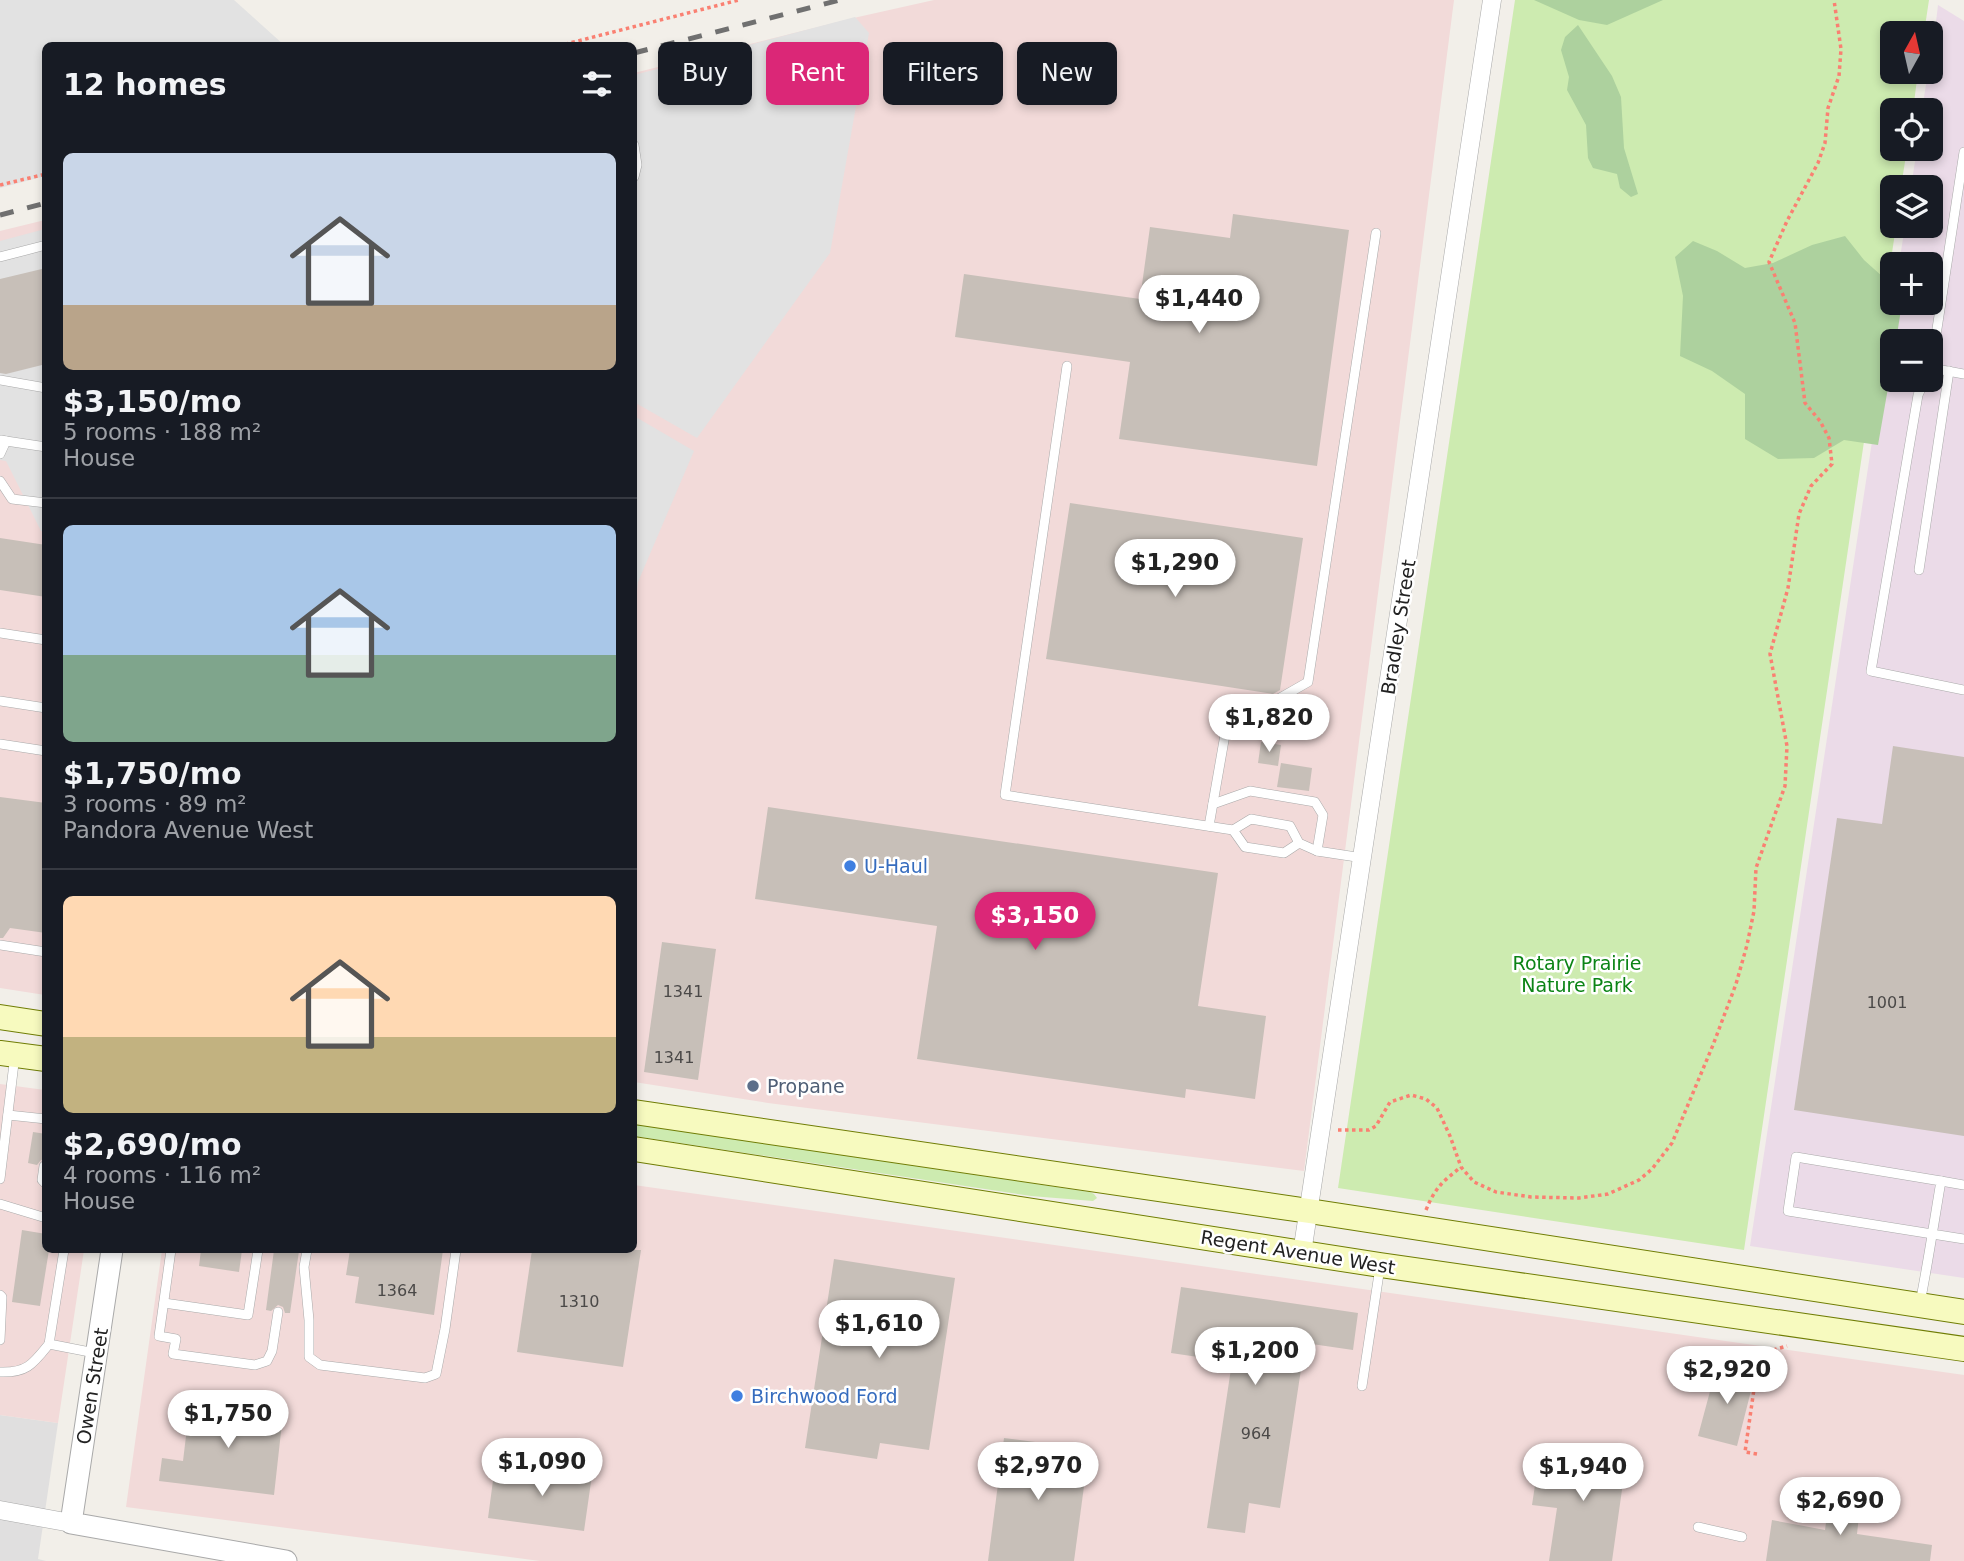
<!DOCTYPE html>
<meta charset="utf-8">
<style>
body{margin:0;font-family:"DejaVu Sans",sans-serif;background:#20242c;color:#f1f3f6;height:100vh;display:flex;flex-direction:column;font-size:26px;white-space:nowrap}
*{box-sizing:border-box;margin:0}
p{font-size:23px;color:#9ea1a6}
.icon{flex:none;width:38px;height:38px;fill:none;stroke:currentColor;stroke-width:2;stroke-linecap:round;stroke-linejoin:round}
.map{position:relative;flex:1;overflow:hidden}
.side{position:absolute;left:42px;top:42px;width:595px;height:1211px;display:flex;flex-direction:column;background:#171b24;border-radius:10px;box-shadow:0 4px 10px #0003}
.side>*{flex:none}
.guide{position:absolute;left:658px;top:42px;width:665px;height:63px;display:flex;gap:14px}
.needle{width:46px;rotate:8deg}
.buttons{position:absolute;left:1880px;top:21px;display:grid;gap:14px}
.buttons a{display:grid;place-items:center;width:63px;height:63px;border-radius:10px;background:#171b24;box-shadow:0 4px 10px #0003;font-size:35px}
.price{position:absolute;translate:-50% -60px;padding:0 16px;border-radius:24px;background:#fff;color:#222;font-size:23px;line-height:46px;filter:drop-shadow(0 2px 4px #0008)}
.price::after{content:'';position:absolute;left:50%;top:42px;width:21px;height:16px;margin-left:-10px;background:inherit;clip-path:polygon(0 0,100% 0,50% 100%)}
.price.current{background:#db2777;color:#fff}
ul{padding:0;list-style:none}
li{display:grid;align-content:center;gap:14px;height:371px;padding:0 21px}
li+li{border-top:2px solid #363941}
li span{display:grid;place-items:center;height:217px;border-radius:10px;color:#555}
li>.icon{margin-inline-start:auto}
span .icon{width:126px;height:126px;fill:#fffc;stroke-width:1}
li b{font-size:30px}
h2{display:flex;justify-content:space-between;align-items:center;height:84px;padding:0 21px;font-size:30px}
.tag{padding:0 24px;border-radius:10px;background:#171b24;box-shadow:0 4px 10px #0003;font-size:24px;line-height:63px}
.tag.current{background:#db2777;color:#fff}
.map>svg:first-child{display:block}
</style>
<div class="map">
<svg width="1964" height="1561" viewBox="0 0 1964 1561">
<rect width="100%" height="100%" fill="#f2efe9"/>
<polygon fill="#e0dfdf" points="0,1415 58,1423 38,1559 46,1561 0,1561"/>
<g fill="#f2dad9">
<polygon points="934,0 1454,0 1304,1171 768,1103 634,1082 634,73 858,17"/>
<polygon points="45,220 45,995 0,988 0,231"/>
<polygon points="0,1084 45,1090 46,1250 84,1250 58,1423 0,1415"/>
<polygon points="634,1185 1964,1375 1964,1561 540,1561 126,1507 162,1250 634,1250"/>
</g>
<path fill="#ebdbe8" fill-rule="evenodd" d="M1938 5 1964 21V1278L1750 1246 1893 303H1930V264H1899L1905 226H1930V187H1911L1917 149H1930V110H1922L1928 72H1930ZM1892 341H1930V380H1892Z"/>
<g fill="#cdebb0">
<polygon points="1515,0 1929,0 1924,33 1892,33 1892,72 1918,72 1913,110 1892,110 1892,149 1907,149 1901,187 1892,187 1892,226 1896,226 1744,1250 1338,1188"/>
<polygon points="634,1124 1090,1192 1094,1194 1097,1198 1093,1201 1031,1196 634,1136"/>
</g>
<g fill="#add19e">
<polygon points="1534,0 1663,0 1607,25 1579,20"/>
<polygon points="1578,25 1612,76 1621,97 1624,148 1638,194 1631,197 1620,188 1617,174 1593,168 1588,158 1586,125 1567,90 1569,77 1561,50 1565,37"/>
<polygon points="1845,236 1864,260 1883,277 1892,277 1892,303 1902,303 1896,341 1892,341 1892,365 1878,445 1844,440 1814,458 1778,459 1745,439 1745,394 1712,371 1680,356 1683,296 1675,257 1693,241 1717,251 1745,268 1773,263 1812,245"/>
</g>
<g fill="#e2e2e2">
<polygon points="0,0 234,0 284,45 46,46 45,176 0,188"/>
<polygon points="855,17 869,33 830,253 697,438 634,402 634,75"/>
<polygon points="45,229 45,532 41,531 6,461 0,460 0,241"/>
<polygon points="634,416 694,451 638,582 634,617"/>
</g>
<g fill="#c7bfb8">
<polygon points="1233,214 1349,230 1317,466 1119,439 1130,362 955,337 964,274 1140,299 1150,227 1230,238"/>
<polygon points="46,268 46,364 6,374 0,373 0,279"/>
<polygon points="1070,503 1303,538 1280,690 1273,694 1046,659"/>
<polygon points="0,538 46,545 46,597 0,590"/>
<polygon points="1261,742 1281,745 1278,766 1258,763"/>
<polygon points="1893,746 1964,757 1964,1136 1794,1110 1837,818 1882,824"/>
<polygon points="1281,763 1312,768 1309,791 1277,787"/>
<polygon points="0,797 46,803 46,933 10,928 3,938 0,938"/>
<polygon points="768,807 1218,873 1198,1006 1266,1016 1255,1099 1186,1089 1185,1098 917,1059 937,926 755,899"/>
<polygon points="662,942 716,949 698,1080 644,1072"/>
<polygon points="33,1132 46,1134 46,1159 41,1160 37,1165 28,1163"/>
<polygon points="22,1230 46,1234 46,1250 49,1250 40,1306 12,1302"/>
<polygon points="201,1250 242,1250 239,1272 199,1266"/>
<polygon points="274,1250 299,1251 290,1313 285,1313 283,1307 278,1305 271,1311 266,1310"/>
<polygon points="350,1250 443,1250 434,1315 355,1303 359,1277 346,1275"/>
<polygon points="532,1250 641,1250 623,1367 517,1352"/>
<polygon points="834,1259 955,1278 929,1450 880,1443 877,1459 805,1448"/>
<polygon points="1181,1287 1358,1313 1353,1350 1305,1343 1280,1508 1249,1503 1245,1533 1207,1528 1232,1362 1171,1353"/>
<polygon points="1716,1369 1731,1373 1732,1369 1755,1375 1737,1446 1698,1436"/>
<polygon points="190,1403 283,1414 274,1495 159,1481 162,1458 183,1461"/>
<polygon points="1004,1438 1089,1449 1074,1561 988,1561"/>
<polygon points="1566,1445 1627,1454 1612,1561 1549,1561 1557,1508 1532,1505 1538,1465 1563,1469"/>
<polygon points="521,1466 592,1475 584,1531 488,1518 494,1473 520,1476"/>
<polygon points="1831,1485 1862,1488 1857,1534 1932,1545 1930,1561 1766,1561 1772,1520 1825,1530"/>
</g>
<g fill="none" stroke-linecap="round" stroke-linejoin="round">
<defs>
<g id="service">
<polyline points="634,145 637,165 634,177"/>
<polyline points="1964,152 1931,368 1964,374"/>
<polyline points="0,257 46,245"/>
<polyline points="1067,366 1005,795 1233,830"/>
<polyline points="0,380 46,388"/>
<polyline points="1925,380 1918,395 1871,671 1964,690"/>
<polyline points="6,441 46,447"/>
<polyline points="0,454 6,441 1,440"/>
<polyline points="0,481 12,499 46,503"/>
<polyline points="1919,570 1949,371"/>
<polyline points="0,633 46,640"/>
<polyline points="0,701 46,708"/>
<polyline points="0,744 46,751"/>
<polyline points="1213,804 1250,791 1315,802 1323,815 1317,851"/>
<polyline points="1209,826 1226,729 1308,682 1376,233"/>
<polyline points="1299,843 1284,853 1245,847 1233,830 1251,819 1290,826 1299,843 1317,851 1363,858"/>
<polyline points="0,945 46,952"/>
<polyline points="8,1115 46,1119"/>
<polyline points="44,1166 42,1180 46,1184"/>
<polyline points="0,1179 15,1055"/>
<polyline points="1941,1181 1964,1185"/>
<polyline points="0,1204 46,1218"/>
<polyline points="64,1250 49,1344 95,1353"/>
<polyline points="171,1250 159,1336 176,1339 173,1354 255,1365 267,1361 272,1351 278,1312"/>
<polyline points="307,1250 304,1267 309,1320 309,1357 320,1365 425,1378 436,1374 445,1329 456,1250"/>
<polyline points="0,1295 2,1297 0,1340"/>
<polyline points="164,1303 248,1315 258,1250"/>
<path d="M1920 1303C1928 1263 1934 1222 1941 1181L1796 1157 1788 1211 1964 1239"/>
<path d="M0 1372C27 1373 33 1364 49 1344"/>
<polyline points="1362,1386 1380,1267"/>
<polyline points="1698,1527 1742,1537"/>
</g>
<g id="minor">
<polyline points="1302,1253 1492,0"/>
<polyline points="0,1510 71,1523"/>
</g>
<polyline id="tertiary" points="112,1250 71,1523 286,1561"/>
<g id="secondary">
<polyline points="0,1017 46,1024"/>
<polyline points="0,1053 46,1059"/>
<polyline points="634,1112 1309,1211 1964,1312"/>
<polyline points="634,1149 1380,1265 1964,1349"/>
</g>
</defs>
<use href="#service" stroke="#a9a9a9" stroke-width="10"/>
<use href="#minor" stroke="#a9a9a9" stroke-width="19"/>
<use href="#tertiary" stroke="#a9a9a9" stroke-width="23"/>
<use href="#secondary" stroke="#707d05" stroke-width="26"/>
<g stroke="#fa8072" stroke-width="3.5" stroke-dasharray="3.5 3.5" stroke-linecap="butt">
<polyline points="558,46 739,0"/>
<polyline points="0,185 46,174"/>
<polyline points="1338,1130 1369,1130 1376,1126 1390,1102 1411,1095 1426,1099 1437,1108 1450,1136 1461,1167 1474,1182 1496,1192 1531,1197 1579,1198 1608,1194 1639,1180 1652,1169 1672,1143 1713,1045 1736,984 1747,945 1754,911 1756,868 1785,786 1787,746 1770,654 1788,588 1799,514 1811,486 1832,464 1829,438 1820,421 1805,403 1795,323 1769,262 1787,221 1818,163 1825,143 1828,108 1839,76 1841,49 1834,0"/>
<path d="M1426 1210C1435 1188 1442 1182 1461 1167"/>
<polyline points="1757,1454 1745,1452 1759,1354 1787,1346"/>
</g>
<use href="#service" stroke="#fff" stroke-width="9"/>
<use href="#minor" stroke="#fff" stroke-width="18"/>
<use href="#tertiary" stroke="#fff" stroke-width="21"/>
<use href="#secondary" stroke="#f7fabf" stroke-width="24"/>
<g stroke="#707070" stroke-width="5" stroke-dasharray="14 14" stroke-linecap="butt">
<polyline points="634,53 840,0"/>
<polyline points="0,215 46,203"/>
</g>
</g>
<g fill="#3f7fe0" stroke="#fff" stroke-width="2.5">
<circle cx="850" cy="866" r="7"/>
<circle cx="737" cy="1396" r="7"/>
</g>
<circle fill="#5c6f8a" stroke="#fff" stroke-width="2.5" cx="753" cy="1086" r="7"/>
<g text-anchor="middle" stroke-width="5" stroke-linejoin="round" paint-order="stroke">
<g font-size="16" fill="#4b4948">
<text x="683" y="997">1341</text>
<text x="1887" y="1008">1001</text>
<text x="674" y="1063">1341</text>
<text x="397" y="1296">1364</text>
<text x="579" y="1307">1310</text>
<text x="1256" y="1439">964</text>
</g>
<g font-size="19" fill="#222" stroke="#fff">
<text transform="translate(1398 627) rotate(-81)" y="7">Bradley Street</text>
<text transform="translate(1298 1252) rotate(9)" y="7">Regent Avenue West</text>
<text transform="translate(92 1386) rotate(-81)" y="7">Owen Street</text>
</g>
<g font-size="19" fill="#366cbe" stroke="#fff" text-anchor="start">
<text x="864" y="873">U-Haul</text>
<text x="751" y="1403">Birchwood Ford</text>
</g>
<g font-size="19" fill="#0c8416" stroke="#fff">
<text x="1577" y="970">Rotary Prairie<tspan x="1577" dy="22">Nature Park</tspan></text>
</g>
<g font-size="19" fill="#4e5e75" stroke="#fff" text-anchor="start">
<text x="767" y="1093">Propane</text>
</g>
</g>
</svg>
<div class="buttons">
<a><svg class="needle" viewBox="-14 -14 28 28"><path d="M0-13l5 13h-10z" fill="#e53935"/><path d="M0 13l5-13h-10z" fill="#9ea1a6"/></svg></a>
<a><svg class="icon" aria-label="locate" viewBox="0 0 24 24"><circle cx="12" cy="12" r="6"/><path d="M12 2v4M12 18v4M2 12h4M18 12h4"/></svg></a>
<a><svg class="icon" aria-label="layers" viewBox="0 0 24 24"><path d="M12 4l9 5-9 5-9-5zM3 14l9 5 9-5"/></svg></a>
<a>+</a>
<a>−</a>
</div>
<b class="price" style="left:1199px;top:335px">$1,440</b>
<b class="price" style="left:1175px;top:599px">$1,290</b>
<b class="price" style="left:1269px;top:754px">$1,820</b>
<b class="price current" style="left:1035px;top:952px">$3,150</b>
<b class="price" style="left:879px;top:1360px">$1,610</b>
<b class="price" style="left:1255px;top:1387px">$1,200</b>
<b class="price" style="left:1727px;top:1406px">$2,920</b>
<b class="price" style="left:228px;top:1450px">$1,750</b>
<b class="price" style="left:542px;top:1498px">$1,090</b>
<b class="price" style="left:1038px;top:1502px">$2,970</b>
<b class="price" style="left:1583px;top:1503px">$1,940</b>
<b class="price" style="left:1840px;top:1537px">$2,690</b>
<div class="guide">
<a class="tag">Buy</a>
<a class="tag current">Rent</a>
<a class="tag">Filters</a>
<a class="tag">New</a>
</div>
<section class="side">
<h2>12 homes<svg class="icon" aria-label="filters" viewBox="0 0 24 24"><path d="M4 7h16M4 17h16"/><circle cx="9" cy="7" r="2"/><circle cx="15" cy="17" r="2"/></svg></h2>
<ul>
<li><span style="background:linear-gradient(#c9d6e8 70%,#b9a48a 0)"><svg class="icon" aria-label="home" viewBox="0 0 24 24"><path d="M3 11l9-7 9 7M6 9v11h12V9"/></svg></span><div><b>$3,150/mo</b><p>5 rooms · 188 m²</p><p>House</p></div></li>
<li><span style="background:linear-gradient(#a9c7e8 60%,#7fa58c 0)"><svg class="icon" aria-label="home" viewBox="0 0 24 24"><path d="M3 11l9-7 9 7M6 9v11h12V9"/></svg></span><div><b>$1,750/mo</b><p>3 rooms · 89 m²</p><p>Pandora Avenue West</p></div></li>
<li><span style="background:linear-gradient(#ffd9b3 65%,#c2b280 0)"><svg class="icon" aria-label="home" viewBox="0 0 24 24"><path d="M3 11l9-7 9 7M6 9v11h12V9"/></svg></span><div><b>$2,690/mo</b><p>4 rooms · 116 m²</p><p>House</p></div></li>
</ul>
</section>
</div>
